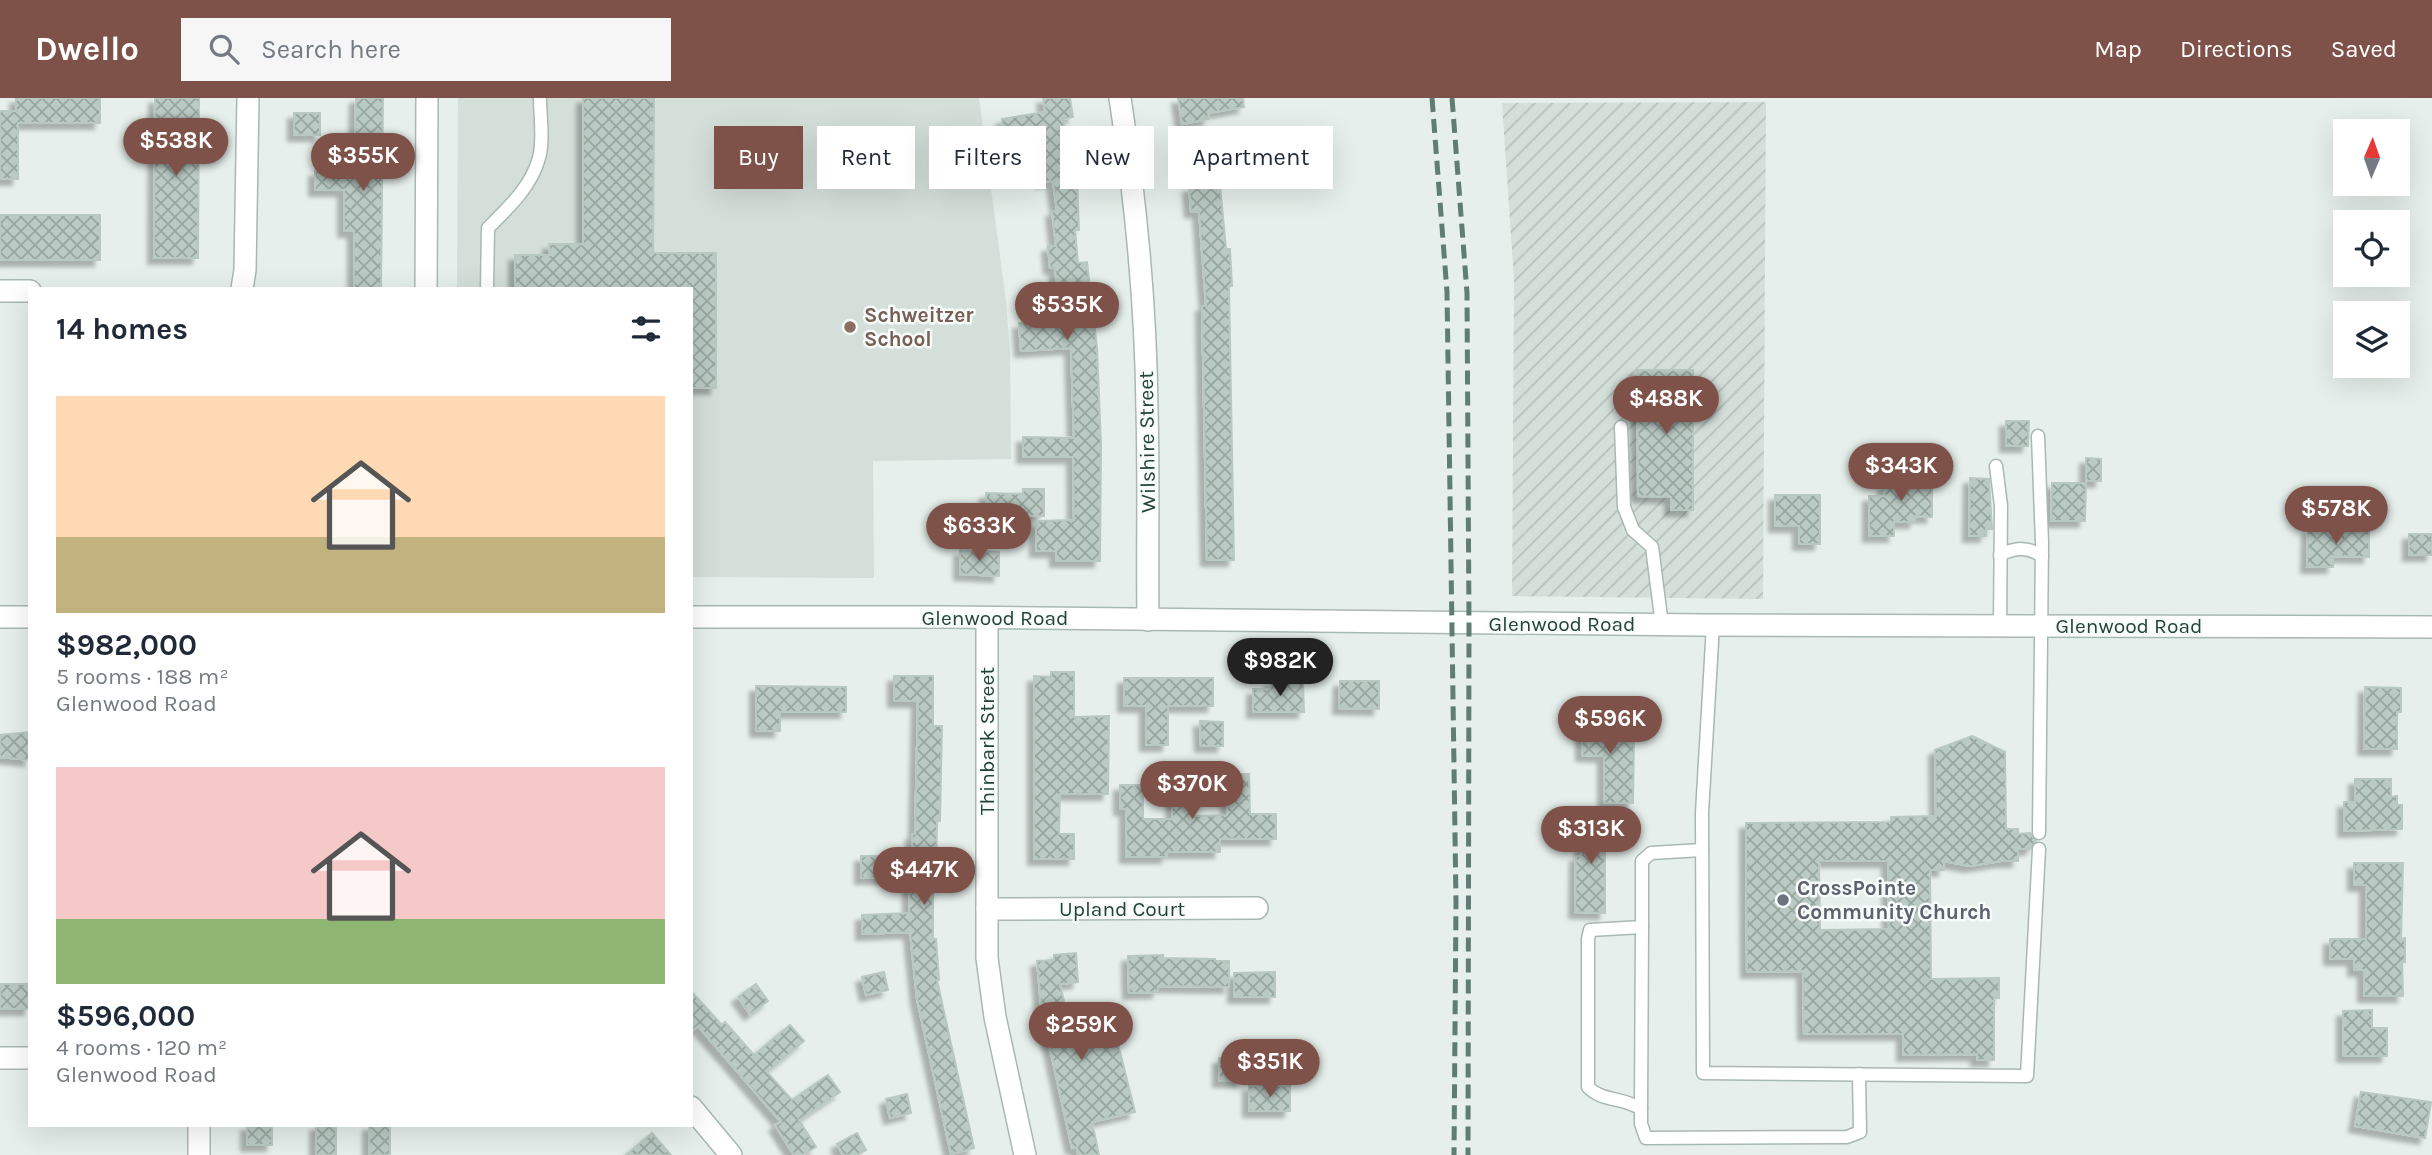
<!DOCTYPE html>
<meta charset="utf-8">
<style>
body{margin:0;font-family:Karla,sans-serif;background:#f6f6f7;color:#1f2937;height:100vh;display:flex;flex-direction:column;font-size:26px;white-space:nowrap}
*{box-sizing:border-box;margin:0}
p{font-size:23px;color:#747a83}
.icon{flex:none;width:38px;height:38px;fill:none;stroke:currentColor;stroke-width:2;stroke-linecap:round;stroke-linejoin:round}
.map{position:relative;flex:1;overflow:hidden}
.sheet{position:absolute;left:28px;top:189px;width:665px;height:840px;display:flex;flex-direction:column;background:#fff;border-radius:0px;box-shadow:0 7px 28px #0002}
.sheet>*{flex:none}
.hud{position:absolute;left:714px;top:28px;width:665px;height:63px;display:flex;gap:14px}
.needle{width:46px;rotate:2deg}
.controls{position:absolute;left:2333px;top:21px;display:grid;gap:14px}
.controls a{display:grid;place-items:center;width:77px;height:77px;border-radius:0px;background:#fff;box-shadow:0 7px 28px #0002;font-size:35px}
.price{position:absolute;translate:-50% -60px;padding:0 16px;border-radius:24px;background:#7f5249;color:#fff;font-size:23px;line-height:46px;filter:drop-shadow(0 2px 4px #0008)}
.price::after{content:'';position:absolute;left:50%;top:42px;width:21px;height:16px;margin-left:-10px;background:inherit;clip-path:polygon(0 0,100% 0,50% 100%)}
.price.current{background:#222;color:#fff}
ul{padding:0;list-style:none}
li{display:grid;align-content:center;gap:14px;height:371px;padding:0 28px}
li span{display:grid;place-items:center;height:217px;border-radius:0px;color:#555}
li>.icon{margin-inline-start:auto}
span .icon{width:126px;height:126px;fill:#fffc;stroke-width:1}
li b{font-size:30px}
h2{display:flex;justify-content:space-between;align-items:center;height:84px;padding:0 28px;font-size:30px}
.chip{padding:0 24px;border-radius:0px;background:#fff;box-shadow:0 7px 28px #0002;font-size:24px;line-height:63px}
.chip.current{background:#7f5249;color:#fff}
header{display:flex;align-items:center;gap:42px;box-sizing:border-box;height:98px;padding:0 35px;background:#7f5249;color:#fff}
header strong{font-size:33px}
nav{display:flex;gap:38px;margin-inline-start:auto;font-size:24px}
.search{width:490px;height:63px;background:#f6f6f7;display:flex;align-items:center;gap:18px;box-sizing:border-box;padding:0 24px;border-radius:0px;color:#747a83;font-size:26px}
.map>svg:first-child{display:block}
</style>
<header>
<strong>Dwello</strong>
<div class="search"><svg class="icon" aria-label="search" viewBox="0 0 24 24"><circle cx="10" cy="10" r="6"/><path d="M15 15l6 6"/></svg>Search here</div>
<nav><a>Map</a><a>Directions</a><a>Saved</a></nav>
</header>
<div class="map">
<svg width="2432" height="1057" viewBox="0 0 2432 1057">
<defs>
<pattern id="industrial-furrows" width="10" height="10" patternUnits="userSpaceOnUse" patternTransform="scale(1.75)"><rect width="10" height="10" fill="#d4dfda"/><path d="M-1 1l2-2M0 10L10 0M9 11l2-2" fill="none" stroke="#b6c1bc"/></pattern>
<pattern id="building-cross-hatch" width="8" height="8" patternUnits="userSpaceOnUse" patternTransform="scale(1.75)"><rect width="8" height="8" fill="#bbcac4"/><path d="M0 0l8 8M0 8l8-8" fill="none" stroke="#98a6a0"/></pattern>
<filter id="shadow"><feDropShadow dx="-6" dy="6" stdDeviation="2" flood-color="#0004"/></filter>
</defs>
<rect width="100%" height="100%" fill="#e6efeb"/>
<polygon fill="#d4dfda" points="458,0 979,0 1006,203 1010,255 1011,361 873,363 874,480 691,479 691,191 457,191"/>
<polygon fill="url(#industrial-furrows)" points="1766,4 1763,501 1512,498 1514,182 1502,5"/>
<g fill="url(#building-cross-hatch)" stroke="#b8c9c2" stroke-width="2" fill-rule="evenodd" filter="url(#shadow)">
<polygon points="16,0 100,0 100,25 18,25 18,81 0,81 0,13 16,13"/>
<polygon points="155,0 199,0 198,160 154,160"/>
<polygon points="356,0 383,0 381,190 354,190 354,133 344,133 344,92 315,92 315,73 354,73"/>
<polygon points="583,0 654,0 653,155 716,155 716,290 691,290 691,191 515,191 515,157 550,157 549,146 583,146"/>
<polygon points="1043,0 1070,0 1073,19 1063,21 1068,57 1076,56 1079,79 1077,79 1079,132 1075,132 1078,165 1087,164 1097,249 1101,347 1100,463 1056,463 1056,453 1036,453 1036,423 1074,422 1073,359 1023,359 1023,339 1074,340 1071,250 1021,253 1019,225 1068,223 1063,189 1057,189 1055,170 1050,170 1048,148 1056,148 1052,113 1057,113 1053,83 1041,84 1038,36 1005,41 1002,21 1045,14"/>
<polygon points="1178,0 1243,0 1244,9 1208,15 1209,21 1182,26"/>
<rect x="294" y="15" width="26" height="22"/>
<polygon points="1220,86 1226,151 1230,151 1232,188 1229,188 1234,462 1207,462 1202,208 1206,208 1199,113 1191,114 1189,89"/>
<rect x="0" y="117" width="100" height="45"/>
<polygon points="1637,272 1693,272 1693,412 1671,412 1671,399 1638,398"/>
<polygon points="2006,323 2029,323 2028,348 2006,348"/>
<polygon points="2086,360 2101,361 2101,383 2086,383"/>
<polygon points="1917,370 1932,370 1932,419 1915,418 1915,424 1894,424 1894,438 1869,438 1869,398 1884,398 1884,386 1891,386 1891,378 1917,378"/>
<polygon points="1970,380 1989,381 1992,431 1986,431 1986,438 1969,438"/>
<polygon points="2052,385 2086,385 2085,423 2051,423"/>
<polygon points="1023,391 1044,391 1044,418 986,417 986,395 1023,396"/>
<polygon points="1775,397 1820,397 1820,446 1799,446 1799,428 1775,428"/>
<polygon points="2308,431 2369,432 2369,459 2333,458 2333,469 2307,469"/>
<rect x="2409" y="436" width="23" height="21"/>
<polygon points="960,452 999,454 999,478 960,476"/>
<polygon points="1051,574 1074,574 1074,619 1109,618 1108,696 1060,696 1059,736 1074,736 1074,761 1034,761 1034,578 1051,579"/>
<polygon points="894,578 933,578 933,628 942,628 940,723 937,723 936,777 933,777 933,841 936,841 939,882 937,882 974,1050 951,1056 917,901 910,834 862,836 862,817 909,815 909,780 861,780 861,758 912,758 912,736 915,736 918,603 894,603"/>
<polygon points="1124,580 1213,580 1213,608 1168,608 1168,647 1146,647 1146,608 1124,608"/>
<polygon points="1270,583 1303,583 1304,614 1253,614 1253,591 1270,591"/>
<polygon points="1340,583 1379,583 1379,611 1339,610"/>
<polygon points="756,588 846,589 846,614 780,614 780,633 756,633"/>
<polygon points="2365,589 2401,590 2401,614 2397,614 2397,651 2364,651"/>
<polygon points="1582,610 1605,610 1605,638 1634,638 1633,705 1604,705 1604,658 1582,657"/>
<polygon points="1200,623 1223,624 1223,648 1201,648"/>
<polygon points="30,634 30,662 0,659 0,637"/>
<path d="M1972 638 2005 654 2006 731H2018V736L2030 735 2036 743 2030 751H2018V763H2001L1970 768 1944 763V772H1930L1931 881 1999 880V900H1994V962H1977V956L1903 957V936H1804L1803 873 1747 874 1746 725 1891 724V719L1936 718 1935 652ZM1819 763H1888L1889 831 1820 832Z"/>
<polygon points="1227,676 1249,676 1250,716 1276,716 1276,741 1220,741 1220,754 1167,754 1167,759 1126,759 1126,711 1120,711 1120,687 1143,687 1143,721 1172,721 1173,683 1195,683 1195,718 1227,717"/>
<polygon points="2355,681 2391,681 2391,699 2397,698 2397,707 2402,707 2402,731 2344,733 2344,704 2355,704"/>
<polygon points="1583,715 1605,716 1605,815 1575,814 1576,758 1581,758"/>
<polygon points="2354,765 2403,765 2401,841 2405,840 2405,864 2402,863 2403,898 2364,898 2364,872 2354,872 2354,861 2330,861 2330,841 2366,841 2366,787 2354,787"/>
<polygon points="1076,855 1078,884 1060,886 1075,951 1117,942 1135,1014 1092,1024 1099,1057 1078,1057 1077,1049 1072,1050 1041,909 1037,863 1054,862 1054,857"/>
<polygon points="1163,857 1163,860 1215,861 1215,863 1229,863 1229,889 1158,888 1158,894 1129,895 1128,858"/>
<polygon points="884,874 888,892 866,897 862,879"/>
<polygon points="1275,874 1275,899 1234,899 1234,875"/>
<rect x="0" y="886" width="30" height="25"/>
<polygon points="756,886 768,903 750,916 738,899"/>
<polygon points="691,893 722,927 725,924 754,957 790,927 804,943 767,974 792,1002 828,977 840,994 799,1022 816,1049 802,1057 794,1057 775,1027 781,1024 698,928 691,934"/>
<polygon points="2372,912 2372,930 2387,930 2387,958 2343,958 2343,913"/>
<rect x="1219" y="960" width="23" height="23"/>
<rect x="1249" y="988" width="41" height="25"/>
<polygon points="2361,994 2431,1004 2425,1040 2355,1028"/>
<polygon points="907,996 911,1015 890,1020 886,1001"/>
<rect x="247" y="1027" width="25" height="20"/>
<rect x="316" y="1027" width="20" height="30"/>
<rect x="369" y="1027" width="21" height="30"/>
<polygon points="652,1035 671,1057 626,1057"/>
<polygon points="857,1035 866,1052 857,1057 843,1057 837,1046"/>
</g>
<g fill="none" stroke-linecap="round" stroke-linejoin="round">
<defs>
<g id="service">
<path d="M487 191 488 130C509 109 531 89 539 60 544 43 540 18 540 0"/>
<polyline points="1621,329 1624,409 1633,432 1652,449 1662,527"/>
<polyline points="2038,338 2042,445 2039,735"/>
<polyline points="1996,368 2001,408 2000,528"/>
<path d="M2000 457C2016 449 2028 449 2042 458"/>
<polyline points="1713,527 1702,715 1703,975 2027,978 2039,751"/>
<path d="M1702 752 1651 755 1642 763V829L1590 832 1588 841V989C1602 1004 1624 999 1641 1011V1026L1646 1040 1847 1039 1860 1034 1859 976"/>
<polyline points="1641,1011 1642,829"/>
</g>
<g id="minor">
<path d="M1120 0C1136 104 1146 208 1147 313 1149 383 1147 452 1148 522"/>
<polyline points="242,191 245,172 248,0"/>
<polyline points="426,191 427,0"/>
<polyline points="0,193 30,193"/>
<polyline points="987,520 987,860 995,919 1025,1057"/>
<polyline points="987,811 1257,810"/>
<polyline points="0,960 30,960"/>
<polyline points="691,1009 731,1057"/>
<polyline points="199,1057 199,1027"/>
</g>
<g id="tertiary">
<polyline points="0,519 30,519"/>
<polyline points="691,519 948,519 1702,527 2432,529"/>
</g>
</defs>
<use href="#service" stroke="#a8b8b2" stroke-width="15"/>
<use href="#minor" stroke="#a8b8b2" stroke-width="24"/>
<use href="#tertiary" stroke="#a8b8b2" stroke-width="24"/>
<use href="#service" stroke="#fff" stroke-width="12"/>
<use href="#minor" stroke="#fff" stroke-width="21"/>
<use href="#tertiary" stroke="#fff" stroke-width="21"/>
<g stroke="#5f7d75" stroke-width="5" stroke-dasharray="14 7" stroke-linecap="butt">
<polyline points="1432,0 1447,194 1456,804 1454,1057"/>
<polyline points="1452,0 1467,195 1469,526 1468,1057"/>
</g>
</g>
<circle fill="#8d6e63" stroke="#f7fbf9" stroke-width="2.5" cx="850" cy="229" r="7"/>
<circle fill="#6b7280" stroke="#f7fbf9" stroke-width="2.5" cx="1783" cy="802" r="7"/>
<g text-anchor="middle" stroke-width="5" stroke-linejoin="round" paint-order="stroke">
<g font-size="21" font-weight="bold" fill="#785e54" stroke="#f7fbf9" text-anchor="start">
<text x="864" y="224">Schweitzer<tspan x="864" dy="24">School</tspan></text>
</g>
<g font-size="21" fill="#24423a" stroke="#f7fbf9">
<text transform="translate(1147 344) rotate(-91)" y="7">Wilshire Street</text>
<text x="995" y="527">Glenwood Road</text>
<text x="1562" y="533">Glenwood Road</text>
<text x="2129" y="535">Glenwood Road</text>
<text transform="translate(987 643) rotate(-90)" y="7">Thinbark Street</text>
<text x="1122" y="818">Upland Court</text>
</g>
<g font-size="21" font-weight="bold" fill="#5b616d" stroke="#f7fbf9" text-anchor="start">
<text x="1797" y="797">CrossPointe<tspan x="1797" dy="24">Community Church</tspan></text>
</g>
</g>
</svg>
<div class="controls">
<a><svg class="needle" viewBox="-14 -14 28 28"><path d="M0-13l5 13h-10z" fill="#e53935"/><path d="M0 13l5-13h-10z" fill="#747a83"/></svg></a>
<a><svg class="icon" aria-label="locate" viewBox="0 0 24 24"><circle cx="12" cy="12" r="6"/><path d="M12 2v4M12 18v4M2 12h4M18 12h4"/></svg></a>
<a><svg class="icon" aria-label="layers" viewBox="0 0 24 24"><path d="M12 4l9 5-9 5-9-5zM3 14l9 5 9-5"/></svg></a>
</div>
<b class="price" style="left:176px;top:80px">$538K</b>
<b class="price" style="left:363px;top:95px">$355K</b>
<b class="price" style="left:1067px;top:244px">$535K</b>
<b class="price" style="left:1666px;top:338px">$488K</b>
<b class="price" style="left:1901px;top:405px">$343K</b>
<b class="price" style="left:2336px;top:448px">$578K</b>
<b class="price" style="left:979px;top:465px">$633K</b>
<b class="price current" style="left:1280px;top:600px">$982K</b>
<b class="price" style="left:1610px;top:658px">$596K</b>
<b class="price" style="left:1192px;top:723px">$370K</b>
<b class="price" style="left:1591px;top:768px">$313K</b>
<b class="price" style="left:924px;top:809px">$447K</b>
<b class="price" style="left:1081px;top:964px">$259K</b>
<b class="price" style="left:1270px;top:1001px">$351K</b>
<div class="hud">
<a class="chip current">Buy</a>
<a class="chip">Rent</a>
<a class="chip">Filters</a>
<a class="chip">New</a>
<a class="chip">Apartment</a>
</div>
<section class="sheet">
<h2>14 homes<svg class="icon" aria-label="filters" viewBox="0 0 24 24"><path d="M4 7h16M4 17h16"/><circle cx="9" cy="7" r="2"/><circle cx="15" cy="17" r="2"/></svg></h2>
<ul>
<li><span style="background:linear-gradient(#ffd9b3 65%,#c2b280 0)"><svg class="icon" aria-label="home" viewBox="0 0 24 24"><path d="M3 11l9-7 9 7M6 9v11h12V9"/></svg></span><div><b>$982,000</b><p>5 rooms · 188 m²</p><p>Glenwood Road</p></div></li>
<li><span style="background:linear-gradient(#f6c9c9 70%,#8fb573 0)"><svg class="icon" aria-label="home" viewBox="0 0 24 24"><path d="M3 11l9-7 9 7M6 9v11h12V9"/></svg></span><div><b>$596,000</b><p>4 rooms · 120 m²</p><p>Glenwood Road</p></div></li>
</ul>
</section>
</div>
